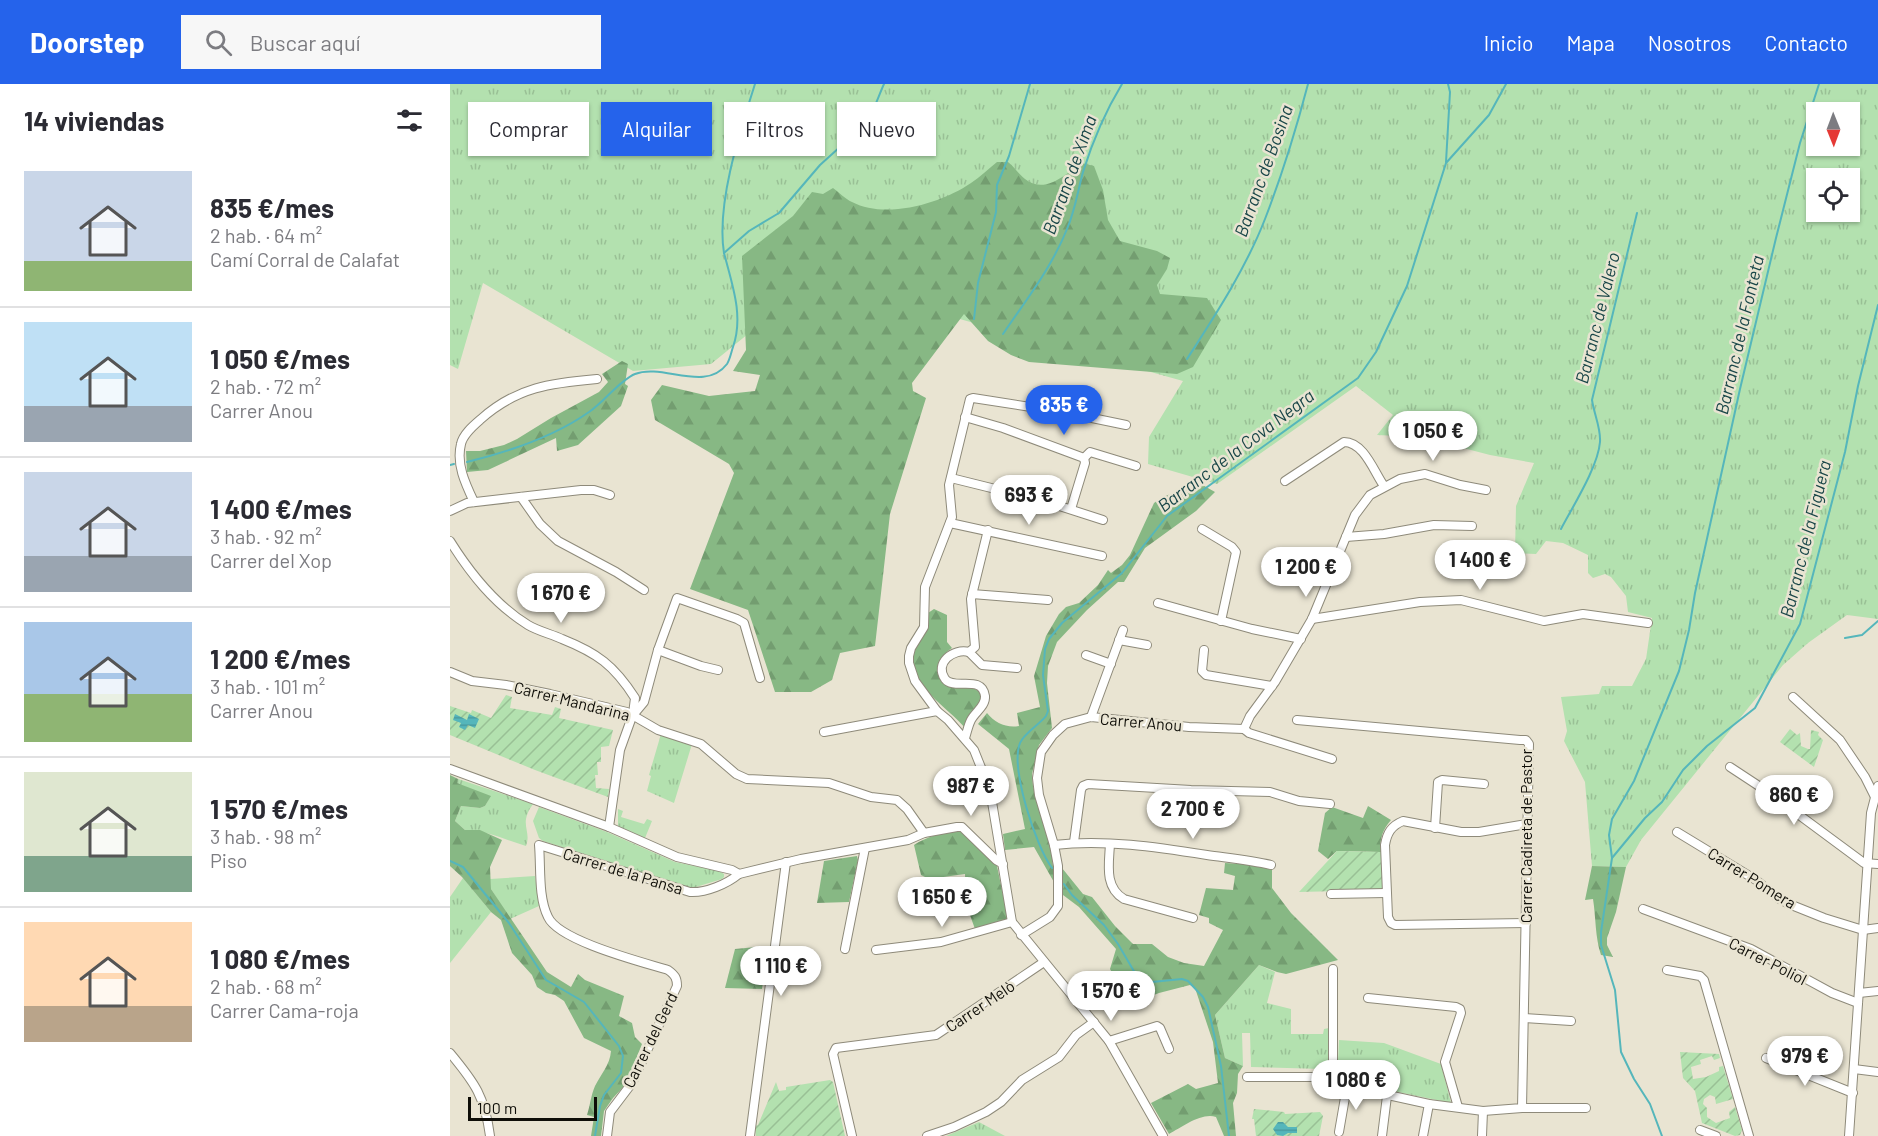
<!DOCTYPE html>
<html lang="es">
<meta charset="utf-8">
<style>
body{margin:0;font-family:Barlow,sans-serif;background:#f7f7f7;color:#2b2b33;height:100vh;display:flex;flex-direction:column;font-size:22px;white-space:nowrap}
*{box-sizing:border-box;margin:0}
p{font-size:20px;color:#7c7c81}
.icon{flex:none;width:33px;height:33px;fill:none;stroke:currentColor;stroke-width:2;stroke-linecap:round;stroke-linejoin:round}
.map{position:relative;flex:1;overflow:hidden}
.sheet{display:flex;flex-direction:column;background:#fff;width:450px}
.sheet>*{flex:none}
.guide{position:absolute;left:18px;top:18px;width:570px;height:54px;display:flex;gap:12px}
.needle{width:39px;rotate:179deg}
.tools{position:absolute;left:1356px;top:18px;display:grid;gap:12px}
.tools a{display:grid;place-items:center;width:54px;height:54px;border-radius:0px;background:#fff;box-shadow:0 2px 4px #0004;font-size:30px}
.scale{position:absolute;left:18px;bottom:15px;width:129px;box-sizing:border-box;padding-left:6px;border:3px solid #0f0e08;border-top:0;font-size:16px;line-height:21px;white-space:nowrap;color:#0f0e08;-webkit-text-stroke:4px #e9e4d2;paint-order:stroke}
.price{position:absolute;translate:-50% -51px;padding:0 14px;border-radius:21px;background:#fff;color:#222;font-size:20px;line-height:39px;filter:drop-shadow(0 2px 3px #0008)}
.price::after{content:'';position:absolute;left:50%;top:36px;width:18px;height:14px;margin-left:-9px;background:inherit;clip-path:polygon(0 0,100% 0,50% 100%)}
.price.active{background:#2563eb;color:#fff}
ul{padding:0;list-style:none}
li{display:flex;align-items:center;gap:18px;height:150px;padding:0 24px}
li+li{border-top:2px solid #e1e1e2}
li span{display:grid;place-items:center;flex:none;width:168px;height:120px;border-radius:0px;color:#555}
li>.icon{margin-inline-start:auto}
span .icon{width:72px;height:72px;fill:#fffc;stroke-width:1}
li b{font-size:26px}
h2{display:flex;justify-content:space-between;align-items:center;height:72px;padding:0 24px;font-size:26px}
.chip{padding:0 21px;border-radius:0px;background:#fff;box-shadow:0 2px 4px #0004;font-size:21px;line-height:54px}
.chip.active{background:#2563eb;color:#fff}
header{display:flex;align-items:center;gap:36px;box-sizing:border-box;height:84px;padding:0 30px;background:#2563eb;color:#fff}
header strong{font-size:28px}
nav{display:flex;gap:33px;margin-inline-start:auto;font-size:21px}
.search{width:420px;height:54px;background:#f7f7f7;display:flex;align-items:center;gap:15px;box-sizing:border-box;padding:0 21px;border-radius:0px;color:#7c7c81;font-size:22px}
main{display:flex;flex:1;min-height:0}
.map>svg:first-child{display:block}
</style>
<header>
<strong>Doorstep</strong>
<div class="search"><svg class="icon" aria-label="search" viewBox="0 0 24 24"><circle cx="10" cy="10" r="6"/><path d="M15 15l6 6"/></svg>Buscar aquí</div>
<nav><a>Inicio</a><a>Mapa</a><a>Nosotros</a><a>Contacto</a></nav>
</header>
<main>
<section class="sheet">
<h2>14 viviendas<svg class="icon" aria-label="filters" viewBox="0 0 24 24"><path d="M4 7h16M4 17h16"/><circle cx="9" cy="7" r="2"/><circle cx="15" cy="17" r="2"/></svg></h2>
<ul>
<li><span style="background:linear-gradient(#c9d6e8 75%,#8fb573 0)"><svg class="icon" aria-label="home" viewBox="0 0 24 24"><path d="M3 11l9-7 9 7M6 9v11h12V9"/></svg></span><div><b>835 €/mes</b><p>2 hab. · 64 m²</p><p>Camí Corral de Calafat</p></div></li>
<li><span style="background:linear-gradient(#bfe0f5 70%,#9aa5b1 0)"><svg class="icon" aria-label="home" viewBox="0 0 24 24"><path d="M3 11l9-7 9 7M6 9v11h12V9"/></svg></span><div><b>1 050 €/mes</b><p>2 hab. · 72 m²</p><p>Carrer Anou</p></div></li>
<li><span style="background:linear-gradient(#c9d6e8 70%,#9aa5b1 0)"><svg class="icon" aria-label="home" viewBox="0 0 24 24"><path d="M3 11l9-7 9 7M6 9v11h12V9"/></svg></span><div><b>1 400 €/mes</b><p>3 hab. · 92 m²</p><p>Carrer del Xop</p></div></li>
<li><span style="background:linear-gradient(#a9c7e8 60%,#8fb573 0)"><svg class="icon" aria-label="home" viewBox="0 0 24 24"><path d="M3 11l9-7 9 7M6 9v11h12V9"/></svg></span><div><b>1 200 €/mes</b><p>3 hab. · 101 m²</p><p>Carrer Anou</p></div></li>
<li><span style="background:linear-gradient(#dfe7d0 70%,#7fa58c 0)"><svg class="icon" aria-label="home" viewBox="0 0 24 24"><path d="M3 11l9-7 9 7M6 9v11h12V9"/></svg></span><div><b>1 570 €/mes</b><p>3 hab. · 98 m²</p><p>Piso</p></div></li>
<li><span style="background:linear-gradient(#ffd9b3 70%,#b9a48a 0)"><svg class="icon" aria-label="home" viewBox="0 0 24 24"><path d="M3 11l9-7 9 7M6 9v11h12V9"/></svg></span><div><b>1 080 €/mes</b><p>2 hab. · 68 m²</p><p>Carrer Cama-roja</p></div></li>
</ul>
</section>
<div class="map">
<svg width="1428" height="1052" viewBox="0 0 1428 1052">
<defs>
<pattern id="grass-tufts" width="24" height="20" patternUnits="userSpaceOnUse" patternTransform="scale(1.5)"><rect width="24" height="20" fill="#b3e1af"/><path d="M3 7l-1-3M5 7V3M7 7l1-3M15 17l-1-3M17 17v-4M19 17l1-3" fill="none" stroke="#99c095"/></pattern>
<pattern id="forest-firs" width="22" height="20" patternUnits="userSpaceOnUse" patternTransform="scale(1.5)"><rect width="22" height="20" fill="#87b884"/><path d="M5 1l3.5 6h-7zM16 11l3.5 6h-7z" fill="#739d70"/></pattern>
<pattern id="garden-furrows" width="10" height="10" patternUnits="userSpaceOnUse" patternTransform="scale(1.5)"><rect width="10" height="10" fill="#b3e1af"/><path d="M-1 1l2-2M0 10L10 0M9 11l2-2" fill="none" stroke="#99c095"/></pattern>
<pattern id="water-rules" width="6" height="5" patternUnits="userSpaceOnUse" patternTransform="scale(1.5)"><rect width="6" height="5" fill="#55b6bb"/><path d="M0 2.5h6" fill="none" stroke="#499b9f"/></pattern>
</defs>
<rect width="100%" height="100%" fill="#e9e4d2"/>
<g fill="url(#grass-tufts)" fill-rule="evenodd">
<path d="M0 0H1428V535L1397 531 1358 559 1333 581 1191 756 1176 783 1142 782 1135 698 1114 657 1117 647 1111 613 1149 610 1152 602H1182L1196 575 1202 534 1178 528 1176 512 1161 493 1155 490 1143 494 1138 489V471L1113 459 1096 457 1086 470 1065 469 1066 422 1084 379 1040 371 971 353 927 351 943 331 906 302 767 400 698 380 699 353 733 297 366 195 261 280 183 287 33 199 8 285 0 281ZM1366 28H1400V62H1366ZM1366 94H1400V128H1366Z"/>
<polygon points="211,650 242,660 224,719 197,707 201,692 199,691"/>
<path d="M8 695 83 720C68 741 82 746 76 762 55 756 36 746 15 746L5 737 11 722 30 724 35 722 40 713 6 699Z"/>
<polygon points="89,723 157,748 225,778 269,787 274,790 274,793 272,795 246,803 238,803 93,757 89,754 83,737"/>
<polygon points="168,725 173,727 171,733 194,740 197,735 202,737 195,754 168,742"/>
<polygon points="85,792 89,822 60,835 41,805 40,795"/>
<polygon points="13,794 41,828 0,879 0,813"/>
<path d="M809 881 825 888 817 919 841 925V950H873L874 945 879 944C879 957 884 978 872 985L801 983 800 949H792L793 982 775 974 765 931Z"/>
<polygon points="889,956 934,959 991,980 1001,1019 900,998 900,977 888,977"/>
<polygon points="529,1038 555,1052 496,1052"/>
</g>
<g fill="url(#forest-firs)">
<path d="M547 78H558C564 83 569 90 575 95 596 111 615 90 632 79L644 82 653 106 658 136 670 157 707 167 720 174 717 185 707 201 710 210 757 214 771 236 743 283 727 290 579 278 561 271 538 257 514 230 462 299 463 307 476 314 440 430 425 562 390 569 382 596 361 608H325L298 526 240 505 284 389 279 380 205 336 201 316 212 301 259 312 305 307 310 291 283 287 296 266 292 172 343 132 362 108 373 110 383 104C389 108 395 115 402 118 436 136 492 119 521 99 530 93 538 85 547 78Z"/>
<polygon points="172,277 178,280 175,300 178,302 171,322 128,361 107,367 106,354 38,386 17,388 16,367 30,367 54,361 67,355 101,334 149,308 158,298 152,290"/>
<path d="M742 395 765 408 746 427 695 464 674 498H668L637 526 607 558 598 582 597 599 602 644 589 661 582 690 583 702 601 764 605 800 584 763 555 766 553 750 575 745 559 665 528 640 537 629C545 639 556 644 569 642L567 629 590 623 584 592 596 552 609 530 616 523 629 519 648 501 658 486 661 489 672 481 680 471 704 419 711 414 723 409Z"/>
<path d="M484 525 497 531V558L502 564C488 573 487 586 495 601L521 603 530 608C534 620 522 635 516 645 497 622 459 603 464 568 466 553 480 550 478 529Z"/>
<path d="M0 691 8 695 7 699 41 712 35 722 30 724 11 722 5 737 15 746H30L52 756 40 783 41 805 97 888 121 903 128 890 135 896 174 912 169 932 182 939 185 953 192 960 176 1000 163 1014 154 1027 151 1052H141L144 1033 137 1031C140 1022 141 1011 145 1002 151 990 160 981 161 967L134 954 114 917 105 911 96 909 87 903 82 891 62 869 51 836 41 828 12 793 0 782Z"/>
<path d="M918 722 941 736C933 745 929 755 931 768L887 767 878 775 868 767 875 729 882 723 913 734Z"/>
<path d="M510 747 547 782 558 835 525 845 516 820 515 790 479 795 471 791 464 761C476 753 495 747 510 747Z"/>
<polygon points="407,772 408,776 399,818 367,819 374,777"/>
<path d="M775 779 807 781 822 786V804L841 829 888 876 836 890 827 888 809 881 765 931 775 974 793 982 788 990 787 1009 783 1019 786 1052H774L766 1033C752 1028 732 1043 719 1050L701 1019 738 1000 746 1005 768 999 763 958 745 904 740 901 709 909 686 918 672 907 660 885 666 865 629 823 613 811 612 784 633 810 642 813 665 842 683 860H702L718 873 734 879 754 882 773 846 759 839V834L749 831 756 804 783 806 785 792 774 789Z"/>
<path d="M1142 782 1176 783 1166 828 1157 854V861L1163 873 1151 871C1145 853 1146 834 1143 815L1135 816Z"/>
<polygon points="318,862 312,905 275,904 285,865"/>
</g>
<g fill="url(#garden-furrows)">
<polygon points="56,611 62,613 60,624 102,631 105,623 111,625 109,634 163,646 159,662 151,663 151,678 147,678 148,691 145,691 146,704 159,705 158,713 85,686 0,651 0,622 21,629 22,626 41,634"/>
<polygon points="1340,645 1347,651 1350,649 1351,662 1358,665 1360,665 1361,646 1369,648 1368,651 1373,656 1364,683 1330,658"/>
<polygon points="887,767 931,768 933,806 849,808"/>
<polygon points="1230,968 1269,970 1270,974 1264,976 1262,972 1250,976 1251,980 1241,983 1243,995 1256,993 1269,987 1269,983 1273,982 1283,1015 1266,1020 1265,1013 1260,1011 1254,1015 1253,1020 1257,1024 1257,1033 1266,1039 1280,1034 1279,1028 1285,1023 1292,1046 1290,1051 1285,1052 1252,1039 1245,1007 1233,994"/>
<polygon points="380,996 383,998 395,1052 306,1052 305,1042 308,1041 326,998 329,1007 336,1006 336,1003"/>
<polygon points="804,1025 834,1028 835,1030 870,1028 873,1032 869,1052 806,1052 804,1035 802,1035"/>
</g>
<g fill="url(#water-rules)">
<polygon points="5,630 17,636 19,630 29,635 25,644 18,641 15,646 9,643 11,639 3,636"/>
<polygon points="828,1038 833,1038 838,1043 847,1043 847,1049 838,1049 833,1052 827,1051 823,1045"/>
</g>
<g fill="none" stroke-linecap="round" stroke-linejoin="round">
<g stroke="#55b6bb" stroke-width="2">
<polyline points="996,78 1000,8 998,0"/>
<path d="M274 169C266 120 290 47 305 0"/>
<polyline points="524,235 528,199 546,128 547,101 559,72 580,0"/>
<path d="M553 250C576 216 602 183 617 145 625 127 628 106 633 88 643 56 655 28 672 0"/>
<path d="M737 275C766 230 796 184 815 135 832 91 846 46 858 0"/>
<path d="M17 378C58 368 105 352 139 328 154 318 170 296 185 290 213 279 255 309 277 280 280 275 281 269 283 263 294 232 282 200 274 169L299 147 329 129 370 81 401 53C419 45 426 17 434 0"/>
<polyline points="0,381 4,380"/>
<path d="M1111 445C1123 422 1148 383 1150 358 1151 344 1144 330 1142 316L1187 129"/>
<polyline points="1395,554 1412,551 1428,537"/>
<polyline points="1162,774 1195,734 1212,718 1233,686 1257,662 1305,624 1350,540 1395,368 1408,302 1428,221"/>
<polyline points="0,777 13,783 59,839 96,896 134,918 169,962 173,972 171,989 154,1011 150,1022 145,1052"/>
<path d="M602 784C586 763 560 684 570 659 574 649 589 641 596 632L598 627 593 591 595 565 599 555 612 539 672 489 717 432 908 294 926 268 957 202 996 79 1039 31 1056 0"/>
<polyline points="614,800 622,811 654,841 668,860 685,889 696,893 702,898 732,895 738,897 753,913 758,923 771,982 779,1052"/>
<polyline points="1212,1052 1200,1020 1184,995 1171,968 1165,906 1151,861 1151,848 1162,774 1159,751 1162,735 1184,697 1229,587 1239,546 1245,509 1290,305 1326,154 1350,59 1369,0"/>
</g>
<defs>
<g id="minor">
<polyline points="515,333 553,344 634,374 635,379 621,425"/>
<polyline points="634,374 640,368 686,382"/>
<polyline points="501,394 594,417 653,436"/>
<path d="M835 397 894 358C914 358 924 388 934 402"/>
<polyline points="71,413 90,440 108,457 166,488 194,506"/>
<path d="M24 418C15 399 6 380 11 360 13 350 24 341 31 335 67 303 101 299 147 295"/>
<polyline points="0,427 17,419 131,406 144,406 160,411"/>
<polyline points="500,439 652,472"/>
<polyline points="752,445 782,463 786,468 771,537"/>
<polyline points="538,446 521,515 525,563 519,568 532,581 567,584"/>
<polyline points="896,453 934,450 984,441 1022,442"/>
<path d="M0 457C20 489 44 520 78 541 88 547 101 550 112 555 147 569 164 581 185 614L183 630 170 666 159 743 227 773 282 786 289 790 351 775 458 756 474 749 507 743H512L546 776 553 780"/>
<polyline points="522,510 598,516"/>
<polyline points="708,519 802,545 851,555"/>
<polyline points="862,535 970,518 1011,516 1094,537 1133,530 1198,539"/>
<polyline points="669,556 697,561"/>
<polyline points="208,566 251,582 268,586"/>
<polyline points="754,566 752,587 756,591 822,602"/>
<polyline points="636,571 661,580"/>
<polyline points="0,588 22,597 56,601 100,610 177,628 208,646 251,660 286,690 297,695 379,699 421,713 447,716 457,725 474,749"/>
<polyline points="1343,613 1390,656 1415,693 1425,713"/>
<polyline points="487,627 465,597 459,579 459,572 461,564 474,543 475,503 502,433 499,401 520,315 523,314 613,328 676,341"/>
<polyline points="184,630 194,618 208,566 227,514 287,535 294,539 310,594"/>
<polyline points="641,633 673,546"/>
<polyline points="794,645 800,632 825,598 862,535 905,431 920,411 950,395 975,390 1010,401 1036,406"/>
<polyline points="374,648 487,627 498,636 524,666 540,706 562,838 659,957 713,1052"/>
<path d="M515 654C517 648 518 642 521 636 525 628 536 622 535 612 532 590 504 607 495 595 484 579 503 564 519 568"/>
<polyline points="1280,683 1318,708 1414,779 1428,780"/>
<polyline points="0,685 159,743"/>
<polyline points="985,744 988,698 992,696 1034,700"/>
<polyline points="1227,748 1306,796 1328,814 1339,820 1374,834 1413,846 1428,844"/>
<polyline points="624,758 631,706 633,702 638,700 741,706 820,708 849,717 880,720"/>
<path d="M660 760C659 780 654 803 674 815L743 834"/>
<path d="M604 761C654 755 707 763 757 771 778 774 800 776 821 781"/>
<polyline points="881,810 936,809"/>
<polyline points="1193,825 1301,865 1382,909 1408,919"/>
<path d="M1076 839 945 841 941 839 938 833 935 761C937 749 941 742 953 737L1011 748H1029L1077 740"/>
<polyline points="571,851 600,833 608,822 608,782 604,761 589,711 587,694 591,668 603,651 615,640 641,633 739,643 794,645 799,649 882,675"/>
<polyline points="395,865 415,764"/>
<polyline points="426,866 491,858 562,838"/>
<polyline points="1217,886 1250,892 1254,896 1299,1052"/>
<polyline points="1409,909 1428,907"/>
<polyline points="918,914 1006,923 1010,925 1011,929 995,978 1008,1023"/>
<polyline points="1074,934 1121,937"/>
<polyline points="659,957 707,942 710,944 719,965"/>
<path d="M0 969C25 999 35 1013 40 1052"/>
<polyline points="1316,974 1403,1009"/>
<polyline points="1404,985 1428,988"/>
<polyline points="797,993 879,993 897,1002 979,1020 1033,1027 1072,1024 1079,660 1076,656 1070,656 847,636"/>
<polyline points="879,993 883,980 883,885"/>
<polyline points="1072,1024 1136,1024"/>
<polyline points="1250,1046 1266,1052"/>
<polyline points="889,1048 897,1002"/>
<path d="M157 1052 160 1028 182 999 227 902C227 894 225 891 218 886 192 878 109 857 98 833 88 813 91 783 89 761L240 808C256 809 277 800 289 790"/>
<polyline points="300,1052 336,778"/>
<polyline points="402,1052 383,970 386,964 486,951 594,878"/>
<polyline points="477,1052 504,1043 536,1028 551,1018 572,996 609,973 626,951 644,938"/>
<polyline points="932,1052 937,1012"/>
<polyline points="973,1052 979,1020"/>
<polyline points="1032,1052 1033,1027"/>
<polyline points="1399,1052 1421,729 1428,702"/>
</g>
</defs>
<use href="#minor" stroke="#8e8a7a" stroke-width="10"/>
<use href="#minor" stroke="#fff" stroke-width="8"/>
</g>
<g text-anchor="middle" stroke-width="5" stroke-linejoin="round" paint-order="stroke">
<g font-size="16" fill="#0f0e08" stroke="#e9e4d2">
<text transform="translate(122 617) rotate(14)" y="6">Carrer Mandarina</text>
<text transform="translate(691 638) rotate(5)" y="6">Carrer Anou</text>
<text transform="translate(1076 752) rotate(-90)" y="6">Carrer Cadireta de Pastor</text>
<text transform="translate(173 787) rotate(17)" y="6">Carrer de la Pansa</text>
<text transform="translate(1302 794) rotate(32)" y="6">Carrer Pomera</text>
<text transform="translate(1318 877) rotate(27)" y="6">Carrer Poliol</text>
<text transform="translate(530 922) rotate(-34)" y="6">Carrer Melò</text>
<text transform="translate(200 956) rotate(-64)" y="6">Carrer del Gerd</text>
</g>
<g font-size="18" font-style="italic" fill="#194648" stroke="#e9e4d2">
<text transform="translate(814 87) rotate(-70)" y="6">Barranc de Bosina</text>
<text transform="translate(620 91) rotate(-70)" y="6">Barranc de Xima</text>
<text transform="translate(1148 234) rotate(-76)" y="6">Barranc de Valero</text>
<text transform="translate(1290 251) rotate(-77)" y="6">Barranc de la Fonteta</text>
<text transform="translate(786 367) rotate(-37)" y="6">Barranc de la Cova Negra</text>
<text transform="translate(1356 455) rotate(-76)" y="6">Barranc de la Figuera</text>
</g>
</g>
</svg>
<div class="tools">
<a><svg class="needle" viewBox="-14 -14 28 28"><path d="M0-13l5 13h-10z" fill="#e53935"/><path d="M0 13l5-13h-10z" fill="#7c7c81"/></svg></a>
<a><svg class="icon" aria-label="locate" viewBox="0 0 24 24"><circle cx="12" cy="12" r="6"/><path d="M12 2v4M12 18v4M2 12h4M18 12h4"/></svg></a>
</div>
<div class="scale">100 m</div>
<b class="price active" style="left:614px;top:352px">835 €</b>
<b class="price" style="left:983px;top:378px">1 050 €</b>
<b class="price" style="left:579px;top:442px">693 €</b>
<b class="price" style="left:1030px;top:507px">1 400 €</b>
<b class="price" style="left:856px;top:514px">1 200 €</b>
<b class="price" style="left:111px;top:540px">1 670 €</b>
<b class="price" style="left:521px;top:733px">987 €</b>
<b class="price" style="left:1344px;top:742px">860 €</b>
<b class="price" style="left:743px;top:756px">2 700 €</b>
<b class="price" style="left:492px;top:844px">1 650 €</b>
<b class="price" style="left:331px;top:913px">1 110 €</b>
<b class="price" style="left:661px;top:938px">1 570 €</b>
<b class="price" style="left:1355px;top:1003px">979 €</b>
<b class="price" style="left:906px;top:1027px">1 080 €</b>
<div class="guide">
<a class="chip">Comprar</a>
<a class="chip active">Alquilar</a>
<a class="chip">Filtros</a>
<a class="chip">Nuevo</a>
</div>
</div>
</main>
